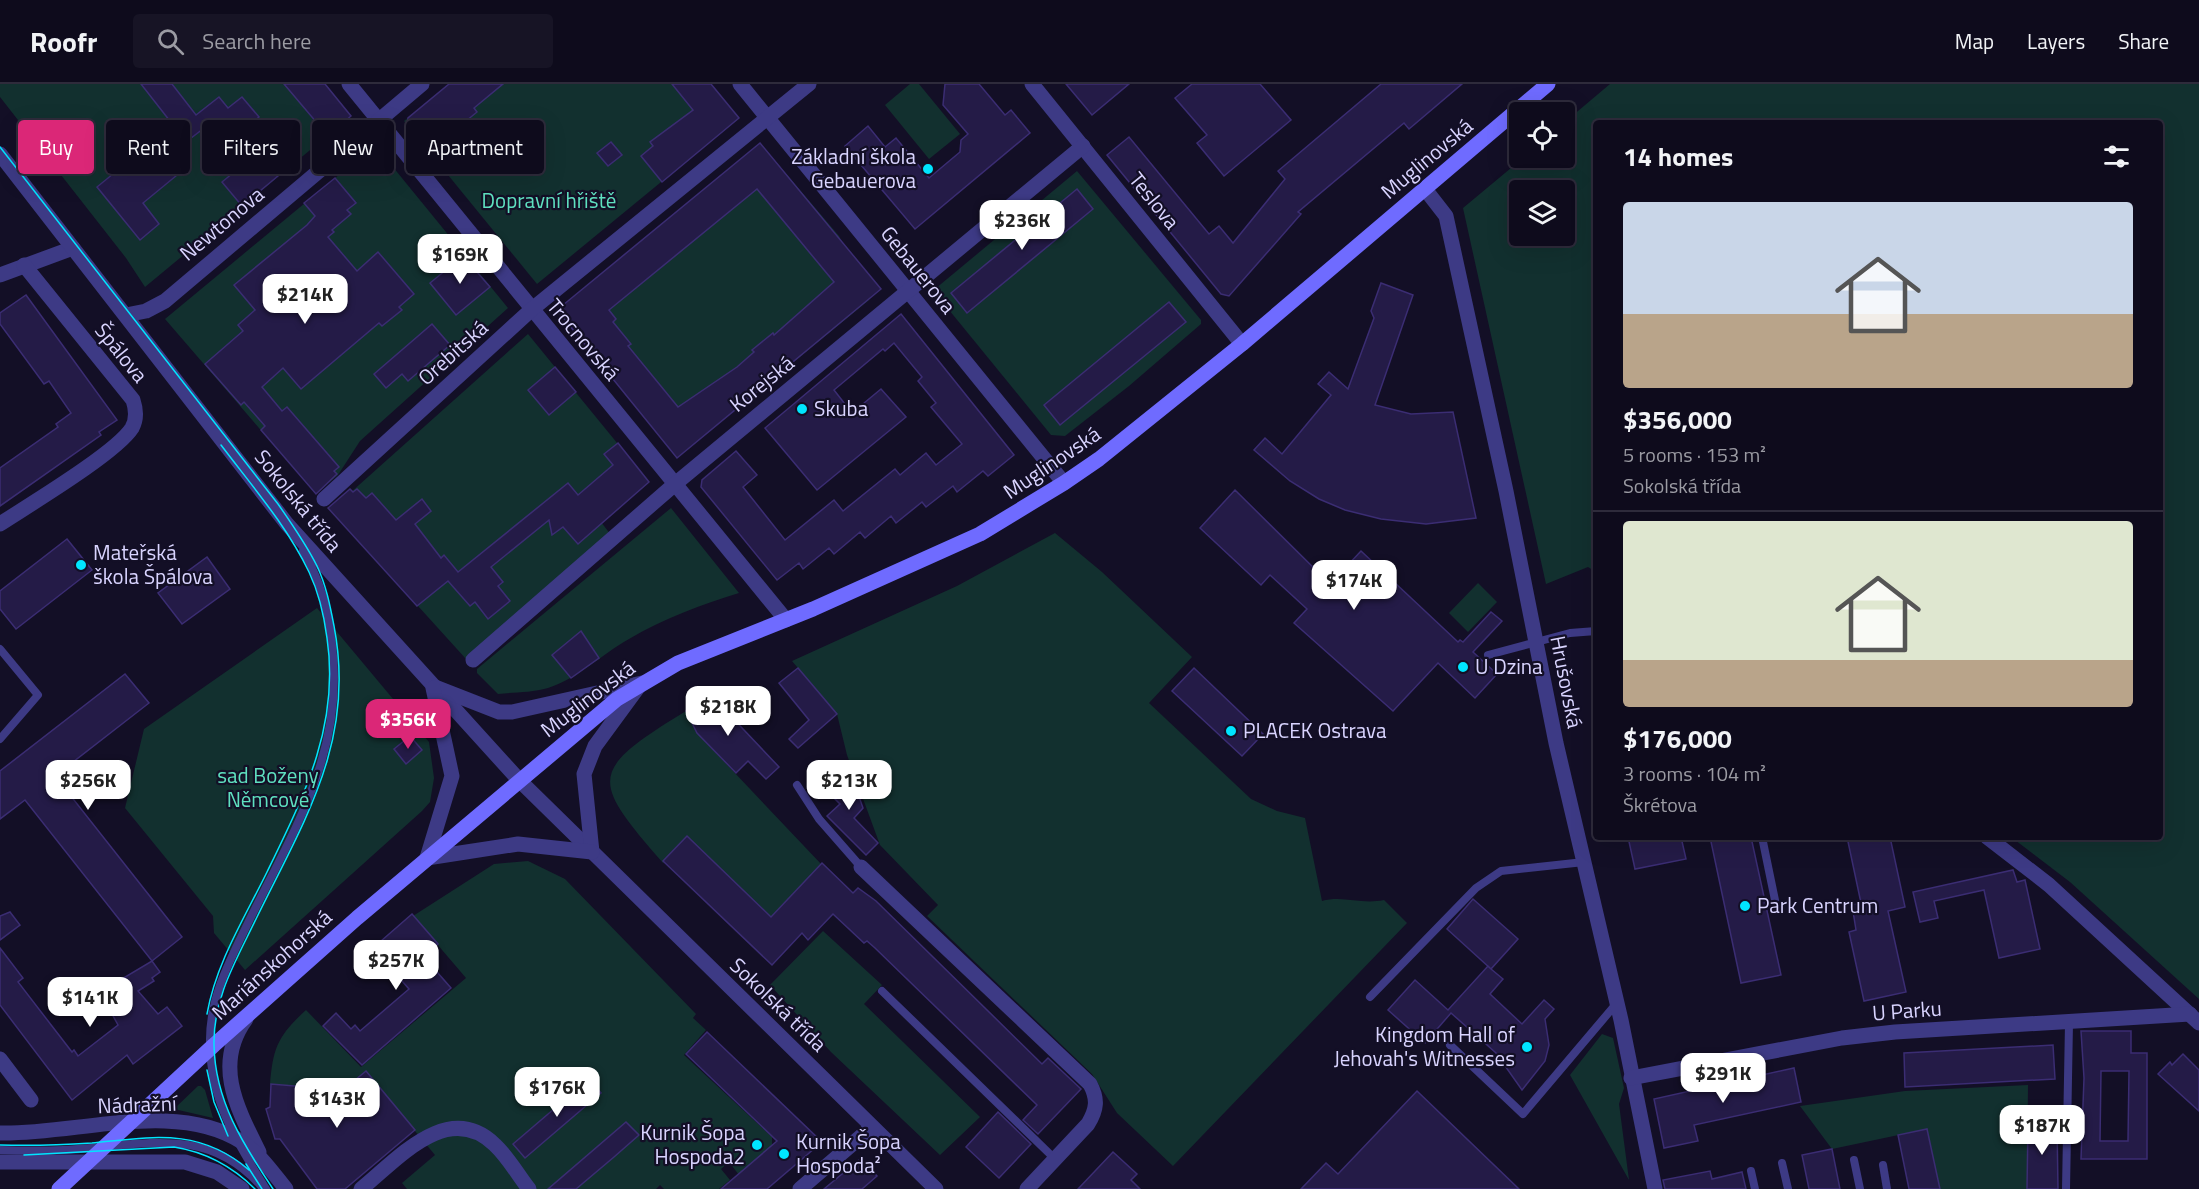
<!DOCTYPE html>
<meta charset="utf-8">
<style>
body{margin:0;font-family:"Titillium Web",sans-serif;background:#171425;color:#f1f3f6;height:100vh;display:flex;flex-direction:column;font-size:22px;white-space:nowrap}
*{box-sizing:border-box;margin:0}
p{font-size:20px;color:#9b9ba3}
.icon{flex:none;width:33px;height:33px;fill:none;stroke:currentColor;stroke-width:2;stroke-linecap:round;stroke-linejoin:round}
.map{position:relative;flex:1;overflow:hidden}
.details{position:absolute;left:1593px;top:36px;width:570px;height:720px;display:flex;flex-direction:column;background:#0e0b1c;border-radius:6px;box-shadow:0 6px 24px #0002,0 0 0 2px #2e2b3b}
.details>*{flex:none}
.top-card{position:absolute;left:18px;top:36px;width:570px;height:54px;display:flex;gap:12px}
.tools{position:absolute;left:1509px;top:18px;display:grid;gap:12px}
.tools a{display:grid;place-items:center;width:66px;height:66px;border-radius:6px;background:#0e0b1c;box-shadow:0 6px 24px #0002,0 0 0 2px #2e2b3b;font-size:30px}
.price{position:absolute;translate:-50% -51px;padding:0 14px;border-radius:12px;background:#fff;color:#222;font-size:20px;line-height:39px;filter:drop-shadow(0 2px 3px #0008)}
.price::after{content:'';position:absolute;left:50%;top:36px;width:18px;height:14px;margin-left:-9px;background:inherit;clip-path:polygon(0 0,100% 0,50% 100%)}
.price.on{background:#db2777;color:#fff}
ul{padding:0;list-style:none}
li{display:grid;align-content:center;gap:12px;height:318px;padding:0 30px}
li+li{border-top:2px solid #2e2b3b}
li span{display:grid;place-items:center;height:186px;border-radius:6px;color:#555}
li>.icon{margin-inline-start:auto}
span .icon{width:108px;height:108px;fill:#fffc;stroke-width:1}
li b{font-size:26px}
h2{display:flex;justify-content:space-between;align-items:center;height:72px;padding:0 30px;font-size:26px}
.chip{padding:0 21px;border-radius:6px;background:#0e0b1c;box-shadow:0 6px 24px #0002,0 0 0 2px #2e2b3b;font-size:21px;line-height:54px}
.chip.on{background:#db2777;color:#fff}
header{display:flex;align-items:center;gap:36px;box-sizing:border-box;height:84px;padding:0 30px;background:#0e0b1c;border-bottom:2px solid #2e2b3b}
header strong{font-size:28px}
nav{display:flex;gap:33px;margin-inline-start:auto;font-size:21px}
.search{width:420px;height:54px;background:#171425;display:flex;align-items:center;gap:15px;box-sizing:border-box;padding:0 21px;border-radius:6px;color:#9b9ba3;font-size:22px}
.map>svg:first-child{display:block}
</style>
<header>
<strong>Roofr</strong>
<div class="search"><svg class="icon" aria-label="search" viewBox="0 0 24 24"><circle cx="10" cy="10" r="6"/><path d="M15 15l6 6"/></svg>Search here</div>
<nav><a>Map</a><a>Layers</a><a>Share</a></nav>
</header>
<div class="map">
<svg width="2199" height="1105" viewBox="0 0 2199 1105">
<rect width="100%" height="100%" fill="#130f26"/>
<g fill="#12302f" fill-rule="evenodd">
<polygon points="0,0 325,0 350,33 145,203 126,174 0,13"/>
<polygon points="449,0 711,0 739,34 537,200 404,37"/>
<polygon points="910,0 919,0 960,50 929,75 885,21"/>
<path d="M1610 0H2199V915L2070 798 2011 753H2160V39H1596V488L1588 483 1546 500 1463 124 1523 74H1564L1565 38ZM1520 106H1564V152H1520Z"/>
<polygon points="760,59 839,152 869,216 680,371 676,371 557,226"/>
<polygon points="375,61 508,224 360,357 338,391 316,410 165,235"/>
<polygon points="1077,87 1201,236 1201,240 1129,302 1065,352 1051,351 936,210 935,205"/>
<polygon points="528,250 649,398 601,438 611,451 466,575 331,426"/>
<path d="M671 424 739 509C701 521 664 534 629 555 601 571 578 594 548 604 531 609 514 608 498 610L477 589V585Z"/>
<path d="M1055 449 1102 488 1192 573 1149 619 1251 715 1277 727 1305 734 1322 817C1343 811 1361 821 1384 816L1407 839 1173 1082 1117 1029 1092 990 927 832 938 821 880 761 847 671 837 630 792 577 957 502Z"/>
<polygon points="1478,499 1497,518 1468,548 1449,529"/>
<polygon points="317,524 429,658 434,694 430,718 422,727 245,886 214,849 213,832 125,724 144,645"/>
<path d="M686 627 697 649 822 781 770 834 686 755 663 779C590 695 588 687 686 627Z"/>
<path d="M528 777 565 795 696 930 693 934 706 946 684 971 772 1053V1062L739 1091 729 1078 721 1085 730 1096 719 1105H664L660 1101 656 1105H407L402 1099 435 1071 368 991 351 1008 270 1001C273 963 278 952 306 926L361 983 466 894 413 832 494 780Z"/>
<polygon points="823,847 882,901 864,920 980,1033 940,1071 831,968 770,901"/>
<polygon points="1602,950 1613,954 1624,1004 1619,1020 1629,1096 1570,991"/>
<polygon points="2028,1001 2027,1105 1940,1105 1927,1045 1832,1065 1800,1022 1905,1007"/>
<polygon points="198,1002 201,1002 205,1006 213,1034 174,1025"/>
</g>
<g fill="#241b47" stroke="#3b2d73" stroke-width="1.5" fill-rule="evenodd">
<polygon points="141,0 172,0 196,31 219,13 228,24 242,13 259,33 253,38 290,82 242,122 222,98 250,75 216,35 169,71 182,87 143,119 159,140 140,156 97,103 173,41"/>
<polygon points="284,0 325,0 351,32 328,52"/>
<polygon points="449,0 503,0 474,24 477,28 454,47 471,71 450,88 441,76 437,79 407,42 408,34"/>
<polygon points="672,0 711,0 739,34 662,98 641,72 653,62 650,58 693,26"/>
<polygon points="945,0 979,0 1005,31 1011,26 1030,49 915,145 845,62 868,42 885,63 896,54 929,94 960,68 961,56 968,50 943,21"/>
<polygon points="1066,0 1129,0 1092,31"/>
<polygon points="1192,0 1260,0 1291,36 1224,92 1197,59 1207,51 1175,14"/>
<polygon points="1381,0 1462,0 1409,45 1404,39 1298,128 1301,130 1229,212 1221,210 1107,71 1129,53 1209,150 1219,142 1233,159 1285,95 1278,87"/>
<polygon points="611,58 622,71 608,82 597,69"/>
<path d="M760 59 881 205 677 374 557 226ZM757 105 834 198 774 251 773 249 752 266 754 268 737 283 678 323 628 262 631 260 613 238 616 235 609 226Z"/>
<polygon points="335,94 356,119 347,126 351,130 332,146 334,148 328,153 357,187 378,168 414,210 399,223 402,226 382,242 379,239 301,305 283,284 262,303 282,327 287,323 339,383 334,387 337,390 316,410 261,346 265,342 244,318 241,321 205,280 243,247 238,241 255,226 234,201 307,141 315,132 304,119"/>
<polygon points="1077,105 1093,125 967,229 951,209"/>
<polygon points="463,172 490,203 456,231 430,199"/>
<polygon points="1381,199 1413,211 1375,321 1411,330 1453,328 1476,434 1426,440 1381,435 1345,426 1319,415 1290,397 1254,366 1265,354 1282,370 1331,311 1318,300 1329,288 1348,305 1374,234 1371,227"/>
<polygon points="26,211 117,336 99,348 101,351 0,422 0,384 58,343 56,340 71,329 49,297 44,300 0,240 0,229"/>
<polygon points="1169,218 1186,238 1060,341 1044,321"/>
<polygon points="901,230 1014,371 988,392 983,387 957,408 953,402 926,423 922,418 896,439 891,432 865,454 860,448 834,470 829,464 803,485 799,479 777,496 701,403 702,396 736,367 757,391 743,403 785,456 834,416 843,427 895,385 900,391 926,369 936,381 962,360 931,323 936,319 918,297 922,293 894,259 885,267 883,265 834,306 852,329 881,305 906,333 817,406 765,344"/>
<polygon points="432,240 450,261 408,297 402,290 386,304 374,290"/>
<polygon points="555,283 576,308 549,331 528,306"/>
<polygon points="618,359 649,398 578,460 563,443 552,451 549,436 491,483 503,498 498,502 510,517 488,535 475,518 470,522 448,497 417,522 328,424 350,405 353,408 357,405 366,414 372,409 396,436 422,415 431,427 415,440 441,474 444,471 458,488 568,399 578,411 613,381 604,370"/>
<polygon points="1235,406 1330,500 1361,467 1458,558 1460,556 1463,558 1491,528 1502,537 1473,568 1497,590 1475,614 1438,579 1393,627 1294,539 1307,525 1270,491 1261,501 1200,444"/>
<polygon points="67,455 92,486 16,545 0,525 0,507"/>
<polygon points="207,473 230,505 182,540 158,509"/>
<polygon points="581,547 599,574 571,594 552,571"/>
<polygon points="798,584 837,630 798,664 789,655 809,636 779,599"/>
<polygon points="1194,584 1263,650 1242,672 1172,607"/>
<polygon points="125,590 149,619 55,692 182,853 152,877 25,716 0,735 0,687"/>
<polygon points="707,607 779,683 766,695 748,677 736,689 697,649 686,627"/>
<polygon points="410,652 422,666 406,680 394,665"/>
<polygon points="848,681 863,724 854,734 878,759 866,771 827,732 840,720 824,704"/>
<polygon points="687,752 771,833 822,779 853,809 858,804 876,817 1042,980 1048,974 1081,1005 1038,1050 1023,1036 1037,1021 875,864 867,857 864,859 833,830 808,856 802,849 772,881 663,777"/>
<polygon points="1628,753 1681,753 1686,775 1635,785"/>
<polygon points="1710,753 1751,753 1781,891 1741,899"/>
<polygon points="1847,753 1890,753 1905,823 1888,827 1906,908 1864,917 1849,848 1856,846 1852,821 1861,819"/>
<polygon points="2013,786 2017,798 2025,796 2040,865 1999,874 1984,806 1934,817 1938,834 1920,838 1913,808"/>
<polygon points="1473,815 1518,855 1491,885 1503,895 1490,910 1522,940 1544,916 1554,925 1545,935 1549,961 1545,977 1522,1006 1496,969 1451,929 1425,959 1388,926 1415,896 1448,926 1488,882 1491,885 1447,845"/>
<polygon points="10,828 20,841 0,856 0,832"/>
<polygon points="412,830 438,860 423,872 451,904 362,981 323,942 336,929 351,945 355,941 360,947 409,905 373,864"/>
<polygon points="0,864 23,894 18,898 72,968 74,966 78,972 118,941 100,908 152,877 160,888 152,894 154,897 138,907 158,930 167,923 182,942 133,980 127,971 72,1016 0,921"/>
<path d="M2081 947H2131V969H2147V1075H2081L2084 994ZM2101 987H2129L2128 1057H2100Z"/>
<polygon points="707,948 822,1058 767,1105 721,1105 777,1057 686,970"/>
<polygon points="2053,961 2055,995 1905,1003 1904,969"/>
<polygon points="2183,970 2199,986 2199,1027 2158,990 2170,978 2172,981"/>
<polygon points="1794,984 1801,1018 1694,1041 1698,1057 1664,1064 1654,1015"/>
<polygon points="366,987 415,1046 345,1105 317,1105 280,1055 275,1055 266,1025 270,1023 271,1000 343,1006"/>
<polygon points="589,995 601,1009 525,1074 513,1060"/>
<polygon points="1417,1007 1519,1105 1301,1105 1326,1079 1338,1090"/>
<polygon points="998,1028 1031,1060 999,1094 966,1063"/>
<polygon points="626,1038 639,1051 614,1073 576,1105 548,1105"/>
<polygon points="2028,1039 2057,1039 2058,1105 2027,1105"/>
<polygon points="1927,1045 1940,1105 1909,1105 1898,1051"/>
<polygon points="1832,1065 1840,1105 1809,1105 1802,1071"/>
<polygon points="1113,1068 1137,1090 1131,1096 1140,1105 1078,1105"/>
<polygon points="860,1075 877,1092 862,1105 824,1105"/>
<polygon points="1710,1087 1712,1095 1742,1088 1746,1105 1665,1105 1663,1096"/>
</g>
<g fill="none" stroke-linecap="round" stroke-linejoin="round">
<g stroke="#3d3a85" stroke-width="8">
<polyline points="0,565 38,611 0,655"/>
<polyline points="1488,571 1570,549 1596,547"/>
<polyline points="797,701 819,735 861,783"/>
<polyline points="1762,753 1776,821"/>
<polyline points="882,907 1055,1075"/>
<polyline points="1370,913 1476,804 1501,787 1584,778"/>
<polyline points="1450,961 1523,1030 1616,920"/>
<path d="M0 1066C30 1067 61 1067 91 1064 157 1058 212 1047 261 1102"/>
<polyline points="1854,1076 1860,1105"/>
<polyline points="1782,1079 1788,1105"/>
<polyline points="1883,1081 1887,1105"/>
<polyline points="1751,1087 1755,1105"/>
<path d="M266 1105C237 1059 210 1016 210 959 209 915 229 878 248 839 293 747 345 669 332 561 328 526 321 497 303 467"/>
<polyline points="2066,1105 2069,939"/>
</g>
<g stroke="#3d3a85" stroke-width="15">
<polyline points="349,0 786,536"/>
<polyline points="740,0 1064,399"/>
<polyline points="1032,0 1242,260"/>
<polyline points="1425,105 1446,132 1506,407 1556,659 1621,936 1655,1105"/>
<polyline points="0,191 73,164"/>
<polyline points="126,231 146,227 165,217 422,0"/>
<polyline points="324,415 531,226 809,0"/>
<path d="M0 440C29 421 116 369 132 344 137 335 136 325 133 316L24 181"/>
<polyline points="473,576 675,400 1083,62"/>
<polyline points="519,696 936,1105"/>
<polyline points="1987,753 2049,801 2199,939"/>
<polyline points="592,768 584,690 595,662 639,602"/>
<polyline points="427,774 518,760 592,768"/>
<path d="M861 783 1090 1000C1098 1015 1097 1025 1088 1040L1027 1105"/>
<path d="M246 935C213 980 237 1024 259 1068"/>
<polyline points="0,975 31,1016"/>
<polyline points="1631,994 1842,954 1895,948 2190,930"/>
<path d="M0 1049C75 1051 176 1015 242 1058 260 1070 273 1089 286 1105"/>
<polyline points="0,1078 185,1078 217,1088 242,1105"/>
<path d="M361 1105C397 1076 448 1015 495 1061 508 1073 518 1091 529 1105"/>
<polyline points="800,1105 872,1043"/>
</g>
<g stroke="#3d3a85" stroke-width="15">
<polyline points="0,70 287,440 519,696"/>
<polyline points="435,603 499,628 512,628 642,599"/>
<polyline points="427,774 452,692 433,604"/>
</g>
<polyline stroke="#6f6bff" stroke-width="15" points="59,1105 214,961 357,834 617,615 678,579 813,525 980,450 1064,399 1099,375 1242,260 1548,0"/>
<g stroke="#00e5ff" stroke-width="1.5">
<path d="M0 63 278 420C292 440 306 460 317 482 326 501 330 521 334 542 356 656 305 735 257 833 237 875 213 913 214 961 215 1017 243 1060 273 1105"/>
<path d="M207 930C216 879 245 833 267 788 304 712 340 641 327 554 324 531 319 509 309 488 287 442 252 402 221 361"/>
<polyline points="207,986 214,1018 228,1052"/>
<path d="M0 1061C31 1062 61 1061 92 1059 152 1053 199 1043 249 1086"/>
<path d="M24 1071 174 1063C206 1068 232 1082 255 1105"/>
<polyline points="246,1080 262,1105"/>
</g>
</g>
<g fill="#00e5ff" stroke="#130f26" stroke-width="2">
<circle cx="928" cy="85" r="6"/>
<circle cx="802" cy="325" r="6"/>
<circle cx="81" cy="481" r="6"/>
<circle cx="1463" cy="583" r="6"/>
<circle cx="1231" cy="647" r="6"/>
<circle cx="1745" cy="822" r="6"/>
<circle cx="1527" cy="963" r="6"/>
<circle cx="757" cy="1061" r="6"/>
<circle cx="784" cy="1070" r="6"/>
</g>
<g text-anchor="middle" stroke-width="4.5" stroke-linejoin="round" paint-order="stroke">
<g font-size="21" fill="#d9d4ff" stroke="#130f26" text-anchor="start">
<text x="916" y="80" text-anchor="end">Základní škola<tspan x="916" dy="24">Gebauerova</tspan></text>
<text x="814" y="332">Skuba</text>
<text x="93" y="476">Mateřská<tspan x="93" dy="24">škola Špálova</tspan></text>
<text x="1475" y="590">U Dzina</text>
<text x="1243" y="654">PLACEK Ostrava</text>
<text x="1757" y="829">Park Centrum</text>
<text x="1515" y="958" text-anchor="end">Kingdom Hall of<tspan x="1515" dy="24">Jehovah's Witnesses</tspan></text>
<text x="745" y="1056" text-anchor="end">Kurnik Šopa<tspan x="745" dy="24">Hospoda2</tspan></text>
<text x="796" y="1065">Kurnik Šopa<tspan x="796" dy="24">Hospoda²</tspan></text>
</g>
<g font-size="21" fill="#d9d4ff" stroke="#130f26">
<text transform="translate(1427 75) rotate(-40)" y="7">Muglinovská</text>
<text transform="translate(1154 117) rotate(51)" y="7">Teslova</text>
<text transform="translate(222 140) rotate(-40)" y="7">Newtonova</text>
<text transform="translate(918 186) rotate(51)" y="7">Gebauerova</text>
<text transform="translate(583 256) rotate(50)" y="7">Trocnovská</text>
<text transform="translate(121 269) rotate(51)" y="7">Špálova</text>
<text transform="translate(453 269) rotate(-42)" y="7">Orebitská</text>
<text transform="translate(762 300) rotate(-39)" y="7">Korejská</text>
<text transform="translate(1052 379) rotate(-34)" y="7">Muglinovská</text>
<text transform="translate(298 417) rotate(51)" y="7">Sokolská třída</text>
<text transform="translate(1566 598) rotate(79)" y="7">Hrušovská</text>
<text transform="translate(588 615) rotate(-37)" y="7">Muglinovská</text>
<text transform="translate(272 881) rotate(-42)" y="7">Mariánskohorská</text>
<text transform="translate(778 921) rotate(44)" y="7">Sokolská třída</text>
<text transform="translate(1907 927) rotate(-4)" y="7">U Parku</text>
<text transform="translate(137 1021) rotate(-2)" y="7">Nádražní</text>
</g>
<g font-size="21" fill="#5fe0c0" stroke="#130f26">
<text x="549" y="124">Dopravní hřiště</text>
<text x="268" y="699">sad Boženy<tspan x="268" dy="24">Němcové</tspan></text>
</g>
</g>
</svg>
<div class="tools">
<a><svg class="icon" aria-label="locate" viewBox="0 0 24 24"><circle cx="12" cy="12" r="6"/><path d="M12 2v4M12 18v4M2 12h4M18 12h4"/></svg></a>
<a><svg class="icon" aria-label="layers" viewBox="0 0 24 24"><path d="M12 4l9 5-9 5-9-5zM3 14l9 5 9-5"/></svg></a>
</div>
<b class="price" style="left:1022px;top:167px">$236K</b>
<b class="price" style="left:460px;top:201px">$169K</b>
<b class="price" style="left:305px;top:241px">$214K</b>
<b class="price" style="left:1354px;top:527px">$174K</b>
<b class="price" style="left:728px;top:653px">$218K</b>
<b class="price on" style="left:408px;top:666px">$356K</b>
<b class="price" style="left:88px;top:727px">$256K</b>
<b class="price" style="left:849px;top:727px">$213K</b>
<b class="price" style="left:396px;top:907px">$257K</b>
<b class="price" style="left:90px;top:944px">$141K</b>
<b class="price" style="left:1723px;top:1020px">$291K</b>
<b class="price" style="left:557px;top:1034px">$176K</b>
<b class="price" style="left:337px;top:1045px">$143K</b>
<b class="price" style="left:2042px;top:1072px">$187K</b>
<div class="top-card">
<a class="chip on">Buy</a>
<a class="chip">Rent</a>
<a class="chip">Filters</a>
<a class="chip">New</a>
<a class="chip">Apartment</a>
</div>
<section class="details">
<h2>14 homes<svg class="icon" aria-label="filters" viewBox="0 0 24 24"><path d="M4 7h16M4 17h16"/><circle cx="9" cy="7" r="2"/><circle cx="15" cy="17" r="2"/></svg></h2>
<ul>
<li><span style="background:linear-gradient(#c9d6e8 60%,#b9a48a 0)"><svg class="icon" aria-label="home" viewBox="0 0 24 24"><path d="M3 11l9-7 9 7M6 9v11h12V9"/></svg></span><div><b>$356,000</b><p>5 rooms · 153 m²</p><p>Sokolská třída</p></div></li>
<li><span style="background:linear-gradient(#dfe7d0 75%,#b9a48a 0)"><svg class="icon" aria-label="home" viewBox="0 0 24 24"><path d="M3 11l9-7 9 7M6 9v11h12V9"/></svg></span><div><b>$176,000</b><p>3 rooms · 104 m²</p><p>Škrétova</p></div></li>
</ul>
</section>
</div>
